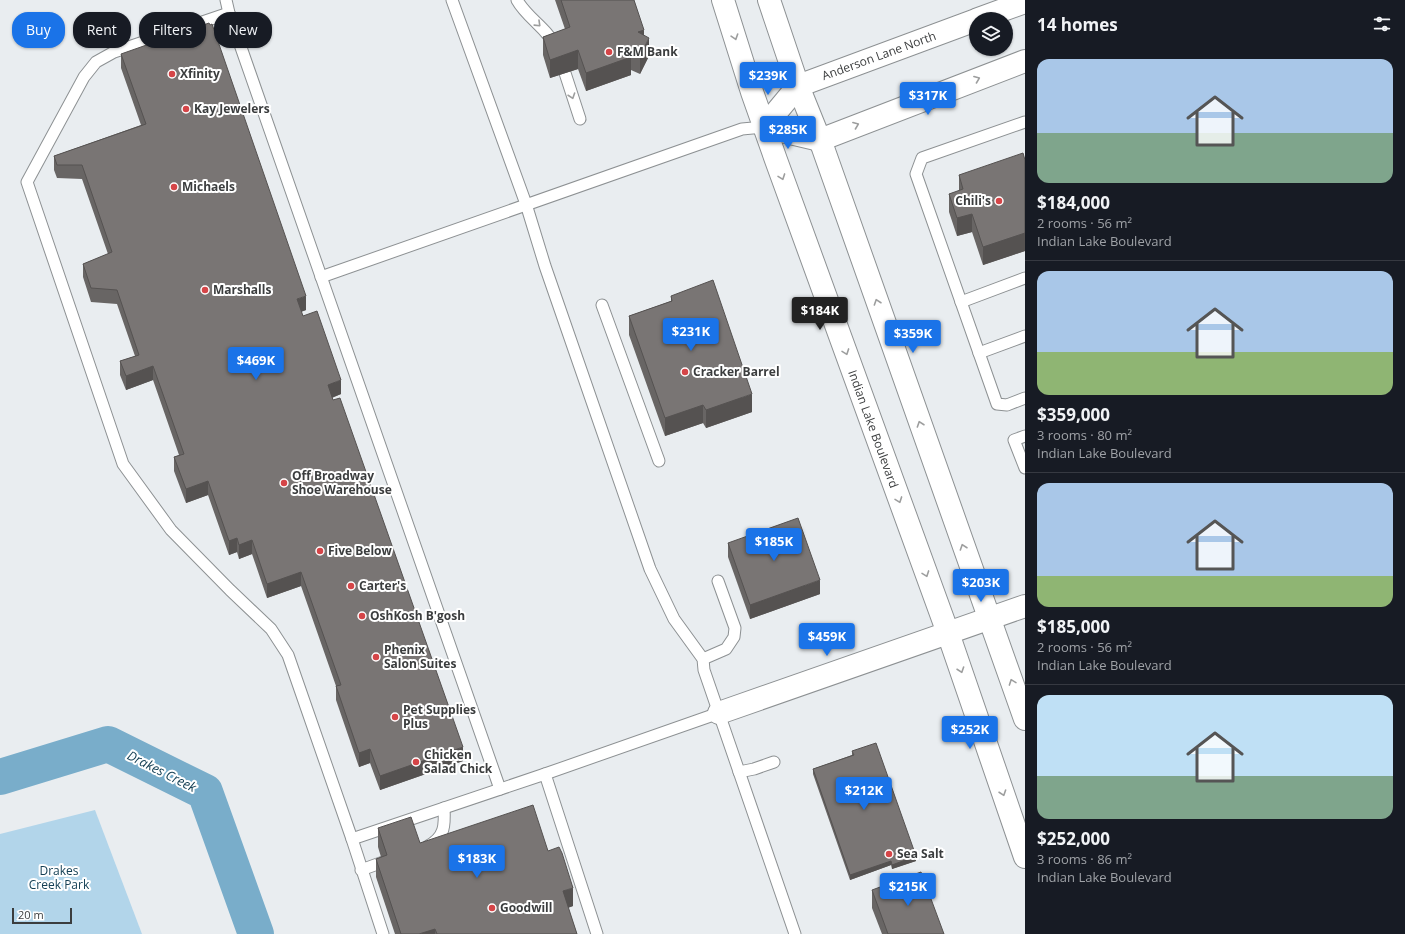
<!DOCTYPE html>
<meta charset="utf-8">
<style>
body{margin:0;font-family:"Open Sans",sans-serif;background:#242831;color:#f1f3f6;height:100vh;display:flex;flex-direction:column;font-size:15px;white-space:nowrap}
*{box-sizing:border-box;margin:0}
p{font-size:13px;color:#9ea1a6}
.icon{flex:none;width:22px;height:22px;fill:none;stroke:currentColor;stroke-width:2;stroke-linecap:round;stroke-linejoin:round}
.map{position:relative;flex:1;overflow:hidden}
.details{display:flex;flex-direction:column;background:#171b24;width:380px}
.details>*{flex:none}
.hud{position:absolute;left:12px;top:12px;width:380px;height:36px;display:flex;gap:8px}
.controls{position:absolute;left:969px;top:12px;display:grid;gap:8px}
.controls a{display:grid;place-items:center;width:44px;height:44px;border-radius:50%;background:#171b24;box-shadow:0 1px 3px #0004;font-size:20px}
.scale{position:absolute;left:12px;bottom:10px;width:60px;box-sizing:border-box;padding-left:4px;border:2px solid #3b3d3e;border-top:0;font-size:11px;line-height:14px;white-space:nowrap;color:#3b3d3e;-webkit-text-stroke:3px #fff;paint-order:stroke}
.price{position:absolute;translate:-50% -34px;padding:0 9px;border-radius:4px;background:#1a73e8;color:#fff;font-size:13px;line-height:26px;filter:drop-shadow(0 1px 2px #0008)}
.price::after{content:'';position:absolute;left:50%;top:24px;width:12px;height:9px;margin-left:-6px;background:inherit;clip-path:polygon(0 0,100% 0,50% 100%)}
.price.selected{background:#222;color:#fff}
ul{padding:0;list-style:none}
li{display:grid;align-content:center;gap:8px;height:212px;padding:0 12px}
li+li{border-top:1px solid #363941}
li span{display:grid;place-items:center;height:124px;border-radius:12px;color:#555}
li>.icon{margin-inline-start:auto}
span .icon{width:72px;height:72px;fill:#fffc;stroke-width:1}
li b{font-size:17px}
h2{display:flex;justify-content:space-between;align-items:center;height:48px;padding:0 12px;font-size:17px}
.pill{padding:0 14px;border-radius:16px;background:#171b24;box-shadow:0 1px 3px #0004;font-size:14px;line-height:36px}
.pill.selected{background:#1a73e8;color:#fff}
main{display:flex;flex:1;min-height:0}
.map>svg:first-child{display:block}
</style>
<main>
<div class="map">
<svg width="1025" height="934" viewBox="0 0 1025 934">
<rect width="100%" height="100%" fill="#e9edf0"/>
<polygon fill="#b2d5ea" points="95,810 142,934 0,934 0,834"/>
<g fill="none" stroke-linecap="round" stroke-linejoin="round">
<polyline stroke="#79adca" stroke-width="36" points="0,777 108,744 205,792 256,934"/>
<defs>
<g id="service">
<polyline points="226,0 229,13 500,789"/>
<polyline points="452,0 526,204 545,266 650,569 674,619 703,659 704,670 795,934"/>
<path d="M517 0C527 18 547 28 556 47"/>
<polyline points="229,13 114,52 96,62 84,77 27,182 123,464 171,530 230,590 271,629 288,655 352,839 545,774 719,713"/>
<polyline points="565,73 580,119"/>
<polyline points="1025,122 922,158 916,174 997,404 1007,405 1025,398"/>
<polyline points="321,277 742,129 764,127"/>
<polyline points="961,302 1025,278"/>
<polyline points="602,305 659,461"/>
<polyline points="979,353 1025,336"/>
<polyline points="1025,436 1014,440 1025,468"/>
<polyline points="703,659 726,649 734,637 735,628 718,581"/>
<polyline points="739,772 754,769 774,762"/>
<polyline points="545,774 597,934"/>
<polyline points="352,839 383,934"/>
<path d="M428 846C445 837 445 825 444 808"/>
<polyline points="361,870 383,862"/>
</g>
<polyline id="minor" points="719,713 1025,606"/>
<g id="tertiary">
<polyline points="978,19 1025,2"/>
<polyline points="976,20 798,86 764,127 820,140 1025,61"/>
</g>
<g id="secondary">
<polyline points="723,0 752,92 776,160 948,633 1025,857"/>
<polyline points="769,0 798,86 823,148 1025,719"/>
</g>
</defs>
<use href="#service" stroke="#8d9193" stroke-width="13"/>
<use href="#minor" stroke="#8d9193" stroke-width="24"/>
<use href="#tertiary" stroke="#8d9193" stroke-width="24"/>
<use href="#secondary" stroke="#8d9193" stroke-width="24"/>
<use href="#service" stroke="#fff" stroke-width="11"/>
<use href="#minor" stroke="#fff" stroke-width="22"/>
<use href="#tertiary" stroke="#fff" stroke-width="22"/>
<use href="#secondary" stroke="#fff" stroke-width="22"/>
</g>
<g fill="#686564">
<polygon points="555,0 634,0 644,35 649,56 640,74 631,70 631,75 586,91 578,69 550,78 543,55 543,37 565,29"/>
<polygon points="121,54 306,310 301,312 303,316 341,394 332,398 463,761 380,790 370,763 359,767 336,700 336,686 301,586 267,598 252,554 239,559 237,552 229,555 208,495 186,503 174,471 174,457 179,455 153,380 126,390 120,375 120,361 135,356 117,304 91,302 83,277 83,264 108,254 82,179 57,178 54,170 54,156 141,125 121,68"/>
<polygon points="1025,160 1025,251 983,265 972,232 957,236 949,212 949,194 959,191 959,175"/>
<polygon points="671,296 752,412 706,428 703,423 665,436 629,335 629,316 671,301"/>
<polygon points="728,543 820,594 750,619 728,557"/>
<polygon points="852,751 916,861 892,869 891,865 850,880 813,774 813,769 852,755"/>
<polygon points="378,828 420,843 548,851 573,906 568,908 577,934 395,934 376,877 376,859 381,857 378,847"/>
<polygon points="872,890 944,934 882,934 872,908"/>
</g>
<g fill="#555251">
<polygon points="644,30 644,48 638,32"/>
<polygon points="649,38 649,56 640,74 640,56"/>
<polygon points="578,50 578,69 550,78 550,60"/>
<polygon points="631,57 631,75 586,91 586,73"/>
<polygon points="972,214 972,232 957,236 957,218"/>
<polygon points="1025,233 1025,251 983,265 983,247"/>
<polygon points="306,296 306,310 297,313 297,299"/>
<polygon points="153,366 153,380 126,390 126,376"/>
<polygon points="341,380 341,394 328,399 328,385"/>
<polygon points="752,394 752,412 706,428 706,410"/>
<polygon points="703,405 703,423 665,436 665,418"/>
<polygon points="208,481 208,495 186,503 186,489"/>
<polygon points="237,538 237,552 229,555 229,541"/>
<polygon points="252,540 252,554 239,559 239,545"/>
<polygon points="301,572 301,586 267,598 267,584"/>
<polygon points="820,580 820,594 750,619 750,605"/>
<polygon points="463,747 463,761 380,790 380,776"/>
<polygon points="370,749 370,763 359,767 359,753"/>
<polygon points="916,856 916,861 892,869 892,865"/>
<polygon points="891,861 891,865 850,880 850,875"/>
<polygon points="573,888 573,906 563,909 563,891"/>
<polygon points="435,929 435,934 419,934"/>
</g>
<g fill="#797574" stroke="#555251">
<polygon points="561,0 634,0 644,30 638,32 649,38 640,56 629,50 631,57 586,73 578,50 550,60 543,37 570,27"/>
<polygon points="209,23 210,25 212,24 306,296 297,299 303,316 317,311 341,380 328,385 333,400 340,398 463,747 380,776 370,749 359,753 336,686 341,685 301,572 267,584 252,540 239,545 237,538 229,541 208,481 186,489 174,457 184,454 153,366 126,376 120,361 139,355 117,290 91,288 83,264 112,252 82,165 57,165 54,156 146,124 121,54"/>
<polygon points="1023,153 1025,160 1025,233 983,247 972,214 957,218 949,194 963,189 959,175"/>
<polygon points="713,280 752,394 706,410 703,405 665,418 629,316 672,301 671,296"/>
<polygon points="798,518 820,580 750,605 728,543"/>
<polygon points="876,743 916,856 892,865 891,861 850,875 813,769 854,755 852,751"/>
<polygon points="533,805 548,851 559,847 562,853 573,888 563,891 577,934 437,934 435,929 419,934 401,934 376,859 387,855 378,828 411,817 420,843"/>
<polygon points="921,872 944,934 888,934 872,890"/>
</g>
<defs><path id="oneway-chevron" d="M-2-3.5L2.5 0L-2 3.5" fill="none" stroke-width="1.6" stroke-linecap="round" stroke-linejoin="round"/></defs>
<g stroke="#9d9e9e">
<use href="#oneway-chevron" transform="translate(538 24) rotate(44)"/>
<use href="#oneway-chevron" transform="translate(735 37) rotate(72)"/>
<use href="#oneway-chevron" transform="translate(977 79) rotate(-21)"/>
<use href="#oneway-chevron" transform="translate(572 96) rotate(71)"/>
<use href="#oneway-chevron" transform="translate(856 125) rotate(-21)"/>
<use href="#oneway-chevron" transform="translate(782 177) rotate(70)"/>
<use href="#oneway-chevron" transform="translate(877 302) rotate(-109)"/>
<use href="#oneway-chevron" transform="translate(846 352) rotate(70)"/>
<use href="#oneway-chevron" transform="translate(920 424) rotate(-109)"/>
<use href="#oneway-chevron" transform="translate(899 500) rotate(70)"/>
<use href="#oneway-chevron" transform="translate(963 547) rotate(-109)"/>
<use href="#oneway-chevron" transform="translate(926 574) rotate(70)"/>
<use href="#oneway-chevron" transform="translate(961 670) rotate(71)"/>
<use href="#oneway-chevron" transform="translate(1012 682) rotate(-110)"/>
<use href="#oneway-chevron" transform="translate(1003 793) rotate(71)"/>
</g>
<g fill="#d54548" stroke="#fff" stroke-width="1.5">
<circle cx="609" cy="52" r="4"/>
<circle cx="172" cy="74" r="4"/>
<circle cx="186" cy="109" r="4"/>
<circle cx="174" cy="187" r="4"/>
<circle cx="999" cy="201" r="4"/>
<circle cx="205" cy="290" r="4"/>
<circle cx="685" cy="372" r="4"/>
<circle cx="284" cy="483" r="4"/>
<circle cx="320" cy="551" r="4"/>
<circle cx="351" cy="586" r="4"/>
<circle cx="362" cy="616" r="4"/>
<circle cx="376" cy="657" r="4"/>
<circle cx="395" cy="717" r="4"/>
<circle cx="416" cy="762" r="4"/>
<circle cx="889" cy="854" r="4"/>
<circle cx="492" cy="908" r="4"/>
</g>
<g text-anchor="middle" stroke-width="4" stroke-linejoin="round" paint-order="stroke">
<g font-size="12" font-weight="bold" fill="#3b3d3e" stroke="#fff" text-anchor="start">
<text x="617" y="56">F&amp;M Bank</text>
<text x="180" y="78">Xfinity</text>
<text x="194" y="113">Kay Jewelers</text>
<text x="182" y="191">Michaels</text>
<text x="991" y="205" text-anchor="end">Chili's</text>
<text x="213" y="294">Marshalls</text>
<text x="693" y="376">Cracker Barrel</text>
<text x="292" y="480">Off Broadway<tspan x="292" dy="14">Shoe Warehouse</tspan></text>
<text x="328" y="555">Five Below</text>
<text x="359" y="590">Carter's</text>
<text x="370" y="620">OshKosh B'gosh</text>
<text x="384" y="654">Phenix<tspan x="384" dy="14">Salon Suites</tspan></text>
<text x="403" y="714">Pet Supplies<tspan x="403" dy="14">Plus</tspan></text>
<text x="424" y="759">Chicken<tspan x="424" dy="14">Salad Chick</tspan></text>
<text x="897" y="858">Sea Salt</text>
<text x="500" y="912">Goodwill</text>
</g>
<g font-size="12" fill="#3b3d3e" stroke="#fff">
<text transform="translate(879 56) rotate(-20)" y="4">Anderson Lane North</text>
<text transform="translate(873 429) rotate(70)" y="4">Indian Lake Boulevard</text>
</g>
<g font-size="12" fill="#154055" stroke="#fff">
<text x="59" y="875">Drakes<tspan x="59" dy="14">Creek Park</tspan></text>
</g>
<g font-size="13" font-style="italic" fill="#103c51" stroke="#fff">
<text transform="translate(162 771) rotate(27)" y="5">Drakes Creek</text>
</g>
</g>
</svg>
<div class="controls">
<a><svg class="icon" aria-label="layers" viewBox="0 0 24 24"><path d="M12 4l9 5-9 5-9-5zM3 14l9 5 9-5"/></svg></a>
</div>
<div class="scale">20 m</div>
<b class="price" style="left:768px;top:96px">$239K</b>
<b class="price" style="left:928px;top:116px">$317K</b>
<b class="price" style="left:788px;top:150px">$285K</b>
<b class="price selected" style="left:820px;top:331px">$184K</b>
<b class="price" style="left:691px;top:352px">$231K</b>
<b class="price" style="left:913px;top:354px">$359K</b>
<b class="price" style="left:256px;top:381px">$469K</b>
<b class="price" style="left:774px;top:562px">$185K</b>
<b class="price" style="left:981px;top:603px">$203K</b>
<b class="price" style="left:827px;top:657px">$459K</b>
<b class="price" style="left:970px;top:750px">$252K</b>
<b class="price" style="left:864px;top:811px">$212K</b>
<b class="price" style="left:477px;top:879px">$183K</b>
<b class="price" style="left:908px;top:907px">$215K</b>
<div class="hud">
<a class="pill selected">Buy</a>
<a class="pill">Rent</a>
<a class="pill">Filters</a>
<a class="pill">New</a>
</div>
</div>
<section class="details">
<h2>14 homes<svg class="icon" aria-label="filters" viewBox="0 0 24 24"><path d="M4 7h16M4 17h16"/><circle cx="9" cy="7" r="2"/><circle cx="15" cy="17" r="2"/></svg></h2>
<ul>
<li><span style="background:linear-gradient(#a9c7e8 60%,#7fa58c 0)"><svg class="icon" aria-label="home" viewBox="0 0 24 24"><path d="M3 11l9-7 9 7M6 9v11h12V9"/></svg></span><div><b>$184,000</b><p>2 rooms · 56 m²</p><p>Indian Lake Boulevard</p></div></li>
<li><span style="background:linear-gradient(#a9c7e8 65%,#8fb573 0)"><svg class="icon" aria-label="home" viewBox="0 0 24 24"><path d="M3 11l9-7 9 7M6 9v11h12V9"/></svg></span><div><b>$359,000</b><p>3 rooms · 80 m²</p><p>Indian Lake Boulevard</p></div></li>
<li><span style="background:linear-gradient(#a9c7e8 75%,#8fb573 0)"><svg class="icon" aria-label="home" viewBox="0 0 24 24"><path d="M3 11l9-7 9 7M6 9v11h12V9"/></svg></span><div><b>$185,000</b><p>2 rooms · 56 m²</p><p>Indian Lake Boulevard</p></div></li>
<li><span style="background:linear-gradient(#bfe0f5 65%,#7fa58c 0)"><svg class="icon" aria-label="home" viewBox="0 0 24 24"><path d="M3 11l9-7 9 7M6 9v11h12V9"/></svg></span><div><b>$252,000</b><p>3 rooms · 86 m²</p><p>Indian Lake Boulevard</p></div></li>
</ul>
</section>
</main>
